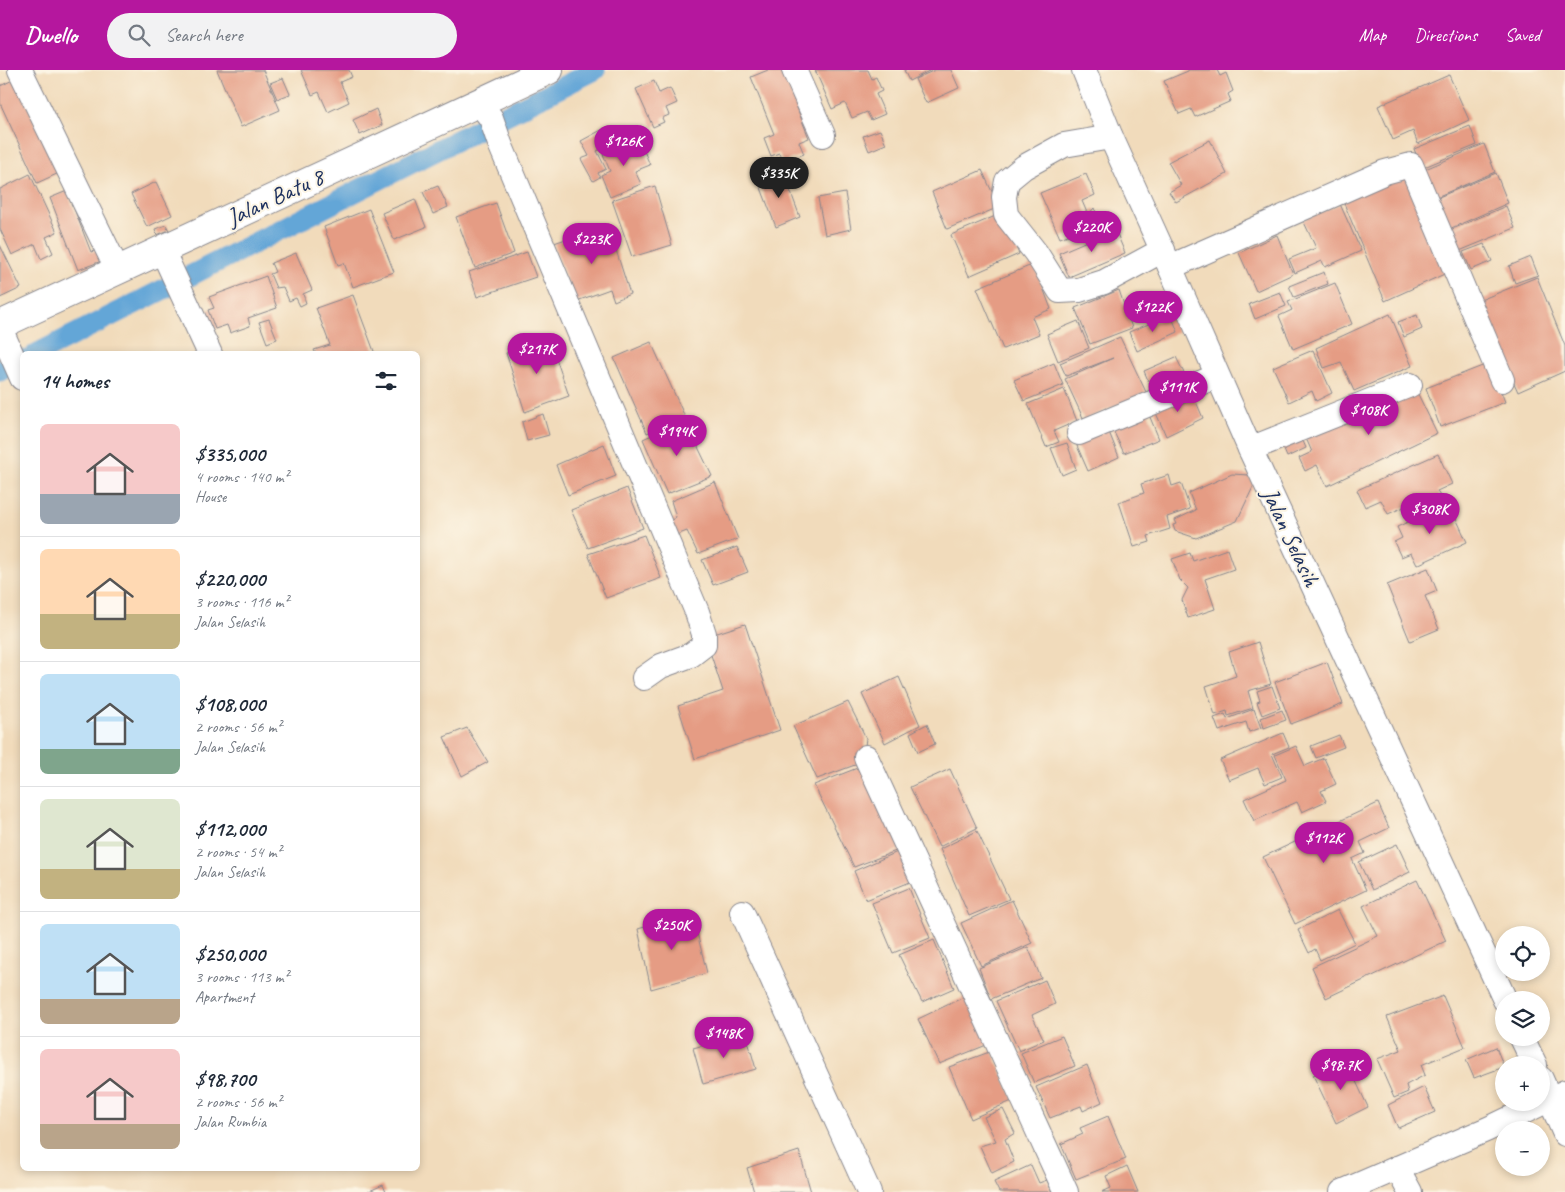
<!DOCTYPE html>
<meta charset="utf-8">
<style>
body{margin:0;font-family:Caveat,sans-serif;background:#f2f2f3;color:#1f2937;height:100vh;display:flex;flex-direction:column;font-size:19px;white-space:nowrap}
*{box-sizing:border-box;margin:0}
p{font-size:16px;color:#747a83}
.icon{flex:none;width:28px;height:28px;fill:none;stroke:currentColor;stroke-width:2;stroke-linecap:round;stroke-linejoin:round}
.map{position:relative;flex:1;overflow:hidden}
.details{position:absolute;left:20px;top:281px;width:400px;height:820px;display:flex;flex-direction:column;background:#fff;border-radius:8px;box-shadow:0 2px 8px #0003}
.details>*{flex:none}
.buttons{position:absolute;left:1495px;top:856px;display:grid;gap:10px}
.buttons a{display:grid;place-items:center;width:55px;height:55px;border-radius:50%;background:#fff;box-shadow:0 2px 8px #0003;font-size:25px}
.price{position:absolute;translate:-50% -42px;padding:0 11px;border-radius:18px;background:#b5179e;color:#fff;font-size:16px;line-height:32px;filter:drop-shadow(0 1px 2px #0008)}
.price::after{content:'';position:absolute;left:50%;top:30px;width:15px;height:11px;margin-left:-8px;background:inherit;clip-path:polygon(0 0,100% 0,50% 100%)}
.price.active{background:#222;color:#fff}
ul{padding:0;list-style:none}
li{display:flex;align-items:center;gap:15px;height:125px;padding:0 20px}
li+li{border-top:1px solid #e0e1e3}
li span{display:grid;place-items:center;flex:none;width:140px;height:100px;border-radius:8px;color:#555}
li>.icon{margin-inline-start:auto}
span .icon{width:60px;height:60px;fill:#fffc;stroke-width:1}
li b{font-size:21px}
h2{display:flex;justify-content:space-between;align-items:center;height:60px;padding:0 20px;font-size:21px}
header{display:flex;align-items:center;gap:30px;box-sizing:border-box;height:70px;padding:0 25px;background:#b5179e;color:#fff}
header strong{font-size:24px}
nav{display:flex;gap:28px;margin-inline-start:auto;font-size:18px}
.search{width:350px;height:45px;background:#f2f2f3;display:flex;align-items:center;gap:12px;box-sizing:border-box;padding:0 18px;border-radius:28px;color:#747a83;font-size:19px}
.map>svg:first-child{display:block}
</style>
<header>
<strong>Dwello</strong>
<div class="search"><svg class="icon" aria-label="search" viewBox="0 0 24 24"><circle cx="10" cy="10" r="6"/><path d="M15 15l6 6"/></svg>Search here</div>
<nav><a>Map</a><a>Directions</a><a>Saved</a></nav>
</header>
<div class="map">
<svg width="1565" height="1122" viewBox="0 0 1565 1122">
<rect width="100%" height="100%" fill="#fcf5e5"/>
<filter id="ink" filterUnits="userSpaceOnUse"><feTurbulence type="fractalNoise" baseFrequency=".02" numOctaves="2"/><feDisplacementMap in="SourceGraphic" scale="10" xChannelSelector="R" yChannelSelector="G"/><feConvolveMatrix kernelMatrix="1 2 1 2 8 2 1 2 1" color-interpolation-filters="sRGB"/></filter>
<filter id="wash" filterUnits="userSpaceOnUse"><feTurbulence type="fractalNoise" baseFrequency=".0096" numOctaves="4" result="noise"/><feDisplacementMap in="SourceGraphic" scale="20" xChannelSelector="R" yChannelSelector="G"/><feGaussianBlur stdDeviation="1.12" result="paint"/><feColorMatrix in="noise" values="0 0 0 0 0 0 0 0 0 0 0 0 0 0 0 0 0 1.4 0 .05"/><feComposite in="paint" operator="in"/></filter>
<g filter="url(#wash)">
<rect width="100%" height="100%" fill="#f1dbbb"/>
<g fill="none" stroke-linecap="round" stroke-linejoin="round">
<g stroke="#63a6d7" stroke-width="21">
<polyline points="36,284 595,0"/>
<polyline points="0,301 22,290"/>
</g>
</g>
<g id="blocks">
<g fill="#e59c84">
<polygon points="217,0 263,0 280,40 241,57"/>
<polygon points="301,0 349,0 352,7 340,12 349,32 328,42 319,22 312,25"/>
<polygon points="768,0 782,0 809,68 799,72 804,84 783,92 779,83 771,86 764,68 774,64 751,7"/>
<polygon points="815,0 868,0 872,9 876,7 882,21 876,24 885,44 871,50 867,42 852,48 845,33 832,39"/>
<polygon points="904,0 931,0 909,11"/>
<polygon points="935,0 951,0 959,18 926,33 915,9"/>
<polygon points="1188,0 1217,0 1220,6 1226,3 1233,21 1228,24 1231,31 1195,47 1191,39 1179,44 1164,11 1188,1"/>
<polygon points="1449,5 1469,50 1418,74 1413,61 1393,70 1378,36"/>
<polygon points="283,8 290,24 277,29 270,13"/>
<polygon points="15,9 59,103 37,113 0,33 0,16"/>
<polygon points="654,11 659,23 670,18 677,33 666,38 669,45 662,48 664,52 653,57 636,19"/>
<polygon points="376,39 382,55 360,65 353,50"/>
<polygon points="1470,56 1477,75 1422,98 1414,79"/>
<polygon points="605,58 612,73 597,81 606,99 598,103 600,107 593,111 581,89 589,86 581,71"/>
<polygon points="880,60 886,74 869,81 863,66"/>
<polygon points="639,69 650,95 635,101 641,114 610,127 601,105 610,101 603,84"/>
<polygon points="1210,70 1227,104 1176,132 1169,122 1181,115 1168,92"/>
<polygon points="1484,74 1495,102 1434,128 1423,100"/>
<polygon points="982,100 999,137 947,159 932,122"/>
<polygon points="783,101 800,147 776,157 758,110"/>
<polygon points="1408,103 1451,201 1385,231 1343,131"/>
<polygon points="1496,103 1508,133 1447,160 1434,129"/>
<polygon points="30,104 57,162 46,167 53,183 41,189 35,174 12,185 0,159 0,119"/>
<polygon points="1086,104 1095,125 1082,131 1088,145 1094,138 1101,152 1060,168 1040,123"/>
<polygon points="156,112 172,145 147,157 131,124"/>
<polygon points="438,116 448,137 433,144 423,122"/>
<polygon points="655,116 672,175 632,187 612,130"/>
<polygon points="67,121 91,182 100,179 104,190 78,200 50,128"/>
<polygon points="845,123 851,159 825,165 818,128"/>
<polygon points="415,129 426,157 394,170 382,143"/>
<polygon points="496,133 514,183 475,198 456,147"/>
<polygon points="1340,134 1361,181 1325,197 1322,191 1295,203 1289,189 1316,178 1303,150"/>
<polygon points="1506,136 1515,158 1457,182 1448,161"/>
<polygon points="369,139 394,202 353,217 344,193 338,195 324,157"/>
<polygon points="1000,144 1019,184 969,206 951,165"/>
<polygon points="166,155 169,160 157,165 155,159"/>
<polygon points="608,155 630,224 614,231 610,219 574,232 554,173"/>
<polygon points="1115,159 1125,183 1069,207 1059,183"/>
<polygon points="1277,165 1293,204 1256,221 1239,183"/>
<polygon points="1484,174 1492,191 1471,200 1463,182"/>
<polygon points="0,175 21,218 0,228"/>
<polygon points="527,182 536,207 477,227 469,202"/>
<polygon points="296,183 312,220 303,224 306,233 300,236 296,228 289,231 283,217 276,218 270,204 275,202 271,193"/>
<polygon points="1531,187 1538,205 1515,213 1509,196"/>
<polygon points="1034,194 1051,239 1032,247 1039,264 1003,279 977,218"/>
<polygon points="1324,202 1328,214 1294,227 1289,216"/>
<polygon points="266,206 277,238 248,248 250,256 230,263 227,255 215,259 208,240 214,238 209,227"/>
<polygon points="1537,207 1565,276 1565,301 1518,322 1478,231"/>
<polygon points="1335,213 1352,254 1293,279 1279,246 1292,240 1288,232"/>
<polygon points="1119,220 1132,258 1090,274 1075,238"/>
<polygon points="1280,222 1286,236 1255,249 1249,234"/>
<polygon points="353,225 375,284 316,284 314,280 330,275 316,238"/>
<polygon points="1390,244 1412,296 1354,321 1341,292 1324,298 1316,278"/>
<polygon points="1171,245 1178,262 1137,281 1129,262"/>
<polygon points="1417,245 1422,259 1404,267 1398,252"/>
<polygon points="269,249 277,269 267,273 259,252"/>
<polygon points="1078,251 1089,278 1058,291 1047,264"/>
<polygon points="1120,267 1146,322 1084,350 1065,309 1113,288 1066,306 1060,293"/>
<polygon points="549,268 569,326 525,342 506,283"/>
<polygon points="651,272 685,347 647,363 614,288"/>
<polygon points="1313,280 1332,323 1316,331 1312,321 1289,332 1273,297"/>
<polygon points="1176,287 1184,303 1151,317 1144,301"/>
<polygon points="1054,293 1063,315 1024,331 1014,310"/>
<polygon points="1490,293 1505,332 1440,357 1426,318"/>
<polygon points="1413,314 1437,363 1327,416 1317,395 1305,401 1299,388 1312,382 1305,366"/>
<polygon points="1064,319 1077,351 1054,361 1059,372 1046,377 1028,334"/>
<polygon points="1191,320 1203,348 1166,366 1153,336"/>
<polygon points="1147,340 1159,369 1124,383 1110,354"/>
<polygon points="543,344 549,365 527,371 522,352"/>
<polygon points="685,350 712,406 667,424 643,369"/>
<polygon points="1107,357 1119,387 1088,401 1074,369"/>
<polygon points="1300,364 1306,378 1287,387 1281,373"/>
<polygon points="1067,373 1076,399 1062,405 1051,378"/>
<polygon points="604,374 616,406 568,425 556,395"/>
<polygon points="1438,384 1452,414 1437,421 1442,430 1424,438 1420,430 1388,444 1381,430 1365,437 1357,420"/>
<polygon points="1232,404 1249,405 1254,415 1237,451 1196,468 1175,461 1173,455 1177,454 1175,450 1196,440 1189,423"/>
<polygon points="1169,405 1172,416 1181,413 1190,439 1167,447 1170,459 1148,466 1150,472 1134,477 1119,432 1144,423 1141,414"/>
<polygon points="715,412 738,469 698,484 687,461 674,466 670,451 676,447 671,431"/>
<polygon points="627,418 643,458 588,478 571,440"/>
<polygon points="1449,433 1467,472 1417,495 1411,483 1401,487 1394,472 1402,468 1397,457"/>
<polygon points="644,465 661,508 606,528 588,484"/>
<polygon points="737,477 748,502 713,515 702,490"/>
<polygon points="1227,479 1234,499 1205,509 1215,539 1188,548 1182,530 1188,518 1180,510 1172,489 1190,483 1193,491"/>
<polygon points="1428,498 1437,521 1425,526 1439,559 1410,571 1387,515"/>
<polygon points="745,554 780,660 695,689 678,636 723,621 705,567"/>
<polygon points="1258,572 1271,614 1248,621 1253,638 1228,646 1227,641 1215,645 1206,616 1236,606 1229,582"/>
<polygon points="1327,592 1343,634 1291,654 1275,612"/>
<polygon points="899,607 920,655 885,673 862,624"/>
<polygon points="1272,616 1280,638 1262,645 1257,632 1260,631 1257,621"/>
<polygon points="848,632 866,668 863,692 817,709 793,656"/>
<polygon points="1254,639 1261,658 1249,662 1246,652 1219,661 1214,648 1225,644 1227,649"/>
<polygon points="1282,640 1286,650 1264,658 1261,648"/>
<polygon points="927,654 935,674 918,682 910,663"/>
<polygon points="467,658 488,692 462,706 444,667"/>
<polygon points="1283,663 1289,677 1272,684 1282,707 1265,714 1258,698 1229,710 1220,690"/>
<polygon points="1339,665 1344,677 1316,688 1311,676"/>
<polygon points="1296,676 1305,696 1324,688 1336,714 1321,721 1326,731 1302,742 1297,732 1254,751 1244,729 1286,710 1275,685"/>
<polygon points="865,695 901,779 854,797 814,715"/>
<polygon points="950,699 977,758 939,777 910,717"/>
<polygon points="1378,733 1389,758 1360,772 1365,783 1352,789 1366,820 1295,854 1263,787"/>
<polygon points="977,761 1009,829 969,846 940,779"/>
<polygon points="1397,774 1410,802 1372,820 1359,792"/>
<polygon points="902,780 915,810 866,830 854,801"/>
<polygon points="1417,810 1446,871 1326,928 1312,897 1378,866 1363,836"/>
<polygon points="909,818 930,868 893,883 872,833"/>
<polygon points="1012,830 1032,873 981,896 961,853"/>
<polygon points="1338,840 1355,873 1320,890 1315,879 1309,883 1298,860"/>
<polygon points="692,843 707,903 651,919 638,859"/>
<polygon points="934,870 954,918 922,932 899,885"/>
<polygon points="1028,877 1041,908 991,929 979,898"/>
<polygon points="1045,910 1055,934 1032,945 1044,970 1019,981 996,931"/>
<polygon points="966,926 989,974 939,994 918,949"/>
<polygon points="1443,926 1465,977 1421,995 1425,1005 1406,1015 1408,1022 1394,1028 1377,989 1401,980 1387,947"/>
<polygon points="746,964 756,999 703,1014 693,978"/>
<polygon points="1062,966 1075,996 1034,1013 1021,983"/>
<polygon points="1496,977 1504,997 1474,1008 1466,990"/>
<polygon points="992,981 1014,1030 971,1049 949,997"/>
<polygon points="1346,990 1368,1037 1336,1053 1313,1005"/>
<polygon points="1087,995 1102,1032 1083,1041 1081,1036 1050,1048 1036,1017"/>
<polygon points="1424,1017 1435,1042 1398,1058 1388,1035"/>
<polygon points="1003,1039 1015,1063 1005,1069 1014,1092 992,1103 980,1076 996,1071 984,1047"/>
<polygon points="1108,1046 1126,1089 1076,1109 1061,1074 1083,1064 1080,1058"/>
<polygon points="799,1081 811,1122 754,1122 747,1098"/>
<polygon points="1031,1095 1039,1113 1047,1110 1052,1122 999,1122 994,1112"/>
<polygon points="1127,1096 1138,1122 1102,1122 1111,1118 1106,1106"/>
<polygon points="383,1115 386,1122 367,1122"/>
</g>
</g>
</g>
<g filter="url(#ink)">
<use href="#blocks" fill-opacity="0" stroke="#86858c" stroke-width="1"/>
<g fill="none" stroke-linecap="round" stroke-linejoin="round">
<defs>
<g id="street">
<polyline points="20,0 118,201"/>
<polyline points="794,0 823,65"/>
<polyline points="1084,0 1111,67 1170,197 1250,379 1505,930"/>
<polyline points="478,32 491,48 500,74 697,542 704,564 704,575 691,585 661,596 644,608"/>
<polyline points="1111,67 1064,75 1024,97 1007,111 1004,127 1006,145 1036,183 1060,221 1079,220 1104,212 1163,180"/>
<polyline points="162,180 210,284"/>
<polyline points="1170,197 1385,102 1411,95 1502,310"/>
<polyline points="0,258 22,308"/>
<polyline points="1079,363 1217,306"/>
<polyline points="1250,379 1410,315"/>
<polyline points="866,687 1066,1122"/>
<polyline points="742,842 869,1122"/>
<polyline points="1522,968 1535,995"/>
<polyline points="1541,1009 1565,1064"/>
<polyline points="1397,1098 1410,1122"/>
<polyline points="1342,1122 1488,1059 1565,1022"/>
</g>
<polyline id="secondary" points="0,255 549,0"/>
</defs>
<use href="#street" stroke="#86858c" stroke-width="26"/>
<use href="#secondary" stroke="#86858c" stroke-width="30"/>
<use href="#street" stroke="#fff" stroke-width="24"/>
<use href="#secondary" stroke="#fff" stroke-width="28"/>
</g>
</g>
<g text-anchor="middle" stroke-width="4" stroke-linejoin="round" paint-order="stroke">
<g font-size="24" fill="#1b2f5e" stroke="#fcf5e5">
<text transform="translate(275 127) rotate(-25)" y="8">Jalan Batu 8</text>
<text transform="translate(1291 467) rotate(65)" y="8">Jalan Selasih</text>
</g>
</g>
</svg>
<div class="buttons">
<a><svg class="icon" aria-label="locate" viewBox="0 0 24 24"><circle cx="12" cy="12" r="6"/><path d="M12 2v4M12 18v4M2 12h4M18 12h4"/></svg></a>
<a><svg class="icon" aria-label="layers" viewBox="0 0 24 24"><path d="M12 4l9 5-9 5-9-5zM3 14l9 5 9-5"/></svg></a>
<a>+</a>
<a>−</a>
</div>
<b class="price" style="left:624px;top:97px">$126K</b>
<b class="price active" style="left:779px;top:129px">$335K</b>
<b class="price" style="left:1092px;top:183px">$220K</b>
<b class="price" style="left:592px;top:195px">$223K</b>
<b class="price" style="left:1153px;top:263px">$122K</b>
<b class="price" style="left:537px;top:305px">$217K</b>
<b class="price" style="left:1178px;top:343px">$111K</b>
<b class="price" style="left:1369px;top:366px">$108K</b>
<b class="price" style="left:677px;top:387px">$194K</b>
<b class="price" style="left:1430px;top:465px">$308K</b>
<b class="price" style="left:1324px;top:794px">$112K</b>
<b class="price" style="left:672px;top:881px">$250K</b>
<b class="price" style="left:724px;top:989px">$148K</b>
<b class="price" style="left:1341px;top:1021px">$98.7K</b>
<section class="details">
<h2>14 homes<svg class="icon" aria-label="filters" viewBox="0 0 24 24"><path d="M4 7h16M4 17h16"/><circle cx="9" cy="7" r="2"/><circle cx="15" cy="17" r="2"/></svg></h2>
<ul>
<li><span style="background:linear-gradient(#f6c9c9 70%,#9aa5b1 0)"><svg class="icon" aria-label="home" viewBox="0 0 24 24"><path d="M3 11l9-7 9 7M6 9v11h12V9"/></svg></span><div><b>$335,000</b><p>4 rooms · 140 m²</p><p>House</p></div></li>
<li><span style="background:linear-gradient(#ffd9b3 65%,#c2b280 0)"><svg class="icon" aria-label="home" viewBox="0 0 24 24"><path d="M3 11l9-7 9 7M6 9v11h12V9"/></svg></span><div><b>$220,000</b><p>3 rooms · 116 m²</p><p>Jalan Selasih</p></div></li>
<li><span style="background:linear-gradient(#bfe0f5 75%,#7fa58c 0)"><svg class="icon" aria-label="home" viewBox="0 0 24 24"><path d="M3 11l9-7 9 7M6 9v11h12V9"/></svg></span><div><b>$108,000</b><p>2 rooms · 56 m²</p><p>Jalan Selasih</p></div></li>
<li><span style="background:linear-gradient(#dfe7d0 70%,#c2b280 0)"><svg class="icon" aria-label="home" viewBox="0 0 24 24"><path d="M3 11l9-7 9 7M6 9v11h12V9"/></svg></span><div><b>$112,000</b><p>2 rooms · 54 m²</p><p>Jalan Selasih</p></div></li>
<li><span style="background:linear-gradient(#bfe0f5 75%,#b9a48a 0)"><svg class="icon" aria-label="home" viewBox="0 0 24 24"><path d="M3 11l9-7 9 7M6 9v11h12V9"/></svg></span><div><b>$250,000</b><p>3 rooms · 113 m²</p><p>Apartment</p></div></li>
<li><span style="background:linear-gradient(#f6c9c9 75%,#b9a48a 0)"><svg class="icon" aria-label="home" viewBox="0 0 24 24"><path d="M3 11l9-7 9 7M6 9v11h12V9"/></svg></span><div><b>$98,700</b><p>2 rooms · 56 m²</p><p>Jalan Rumbia</p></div></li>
</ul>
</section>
</div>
